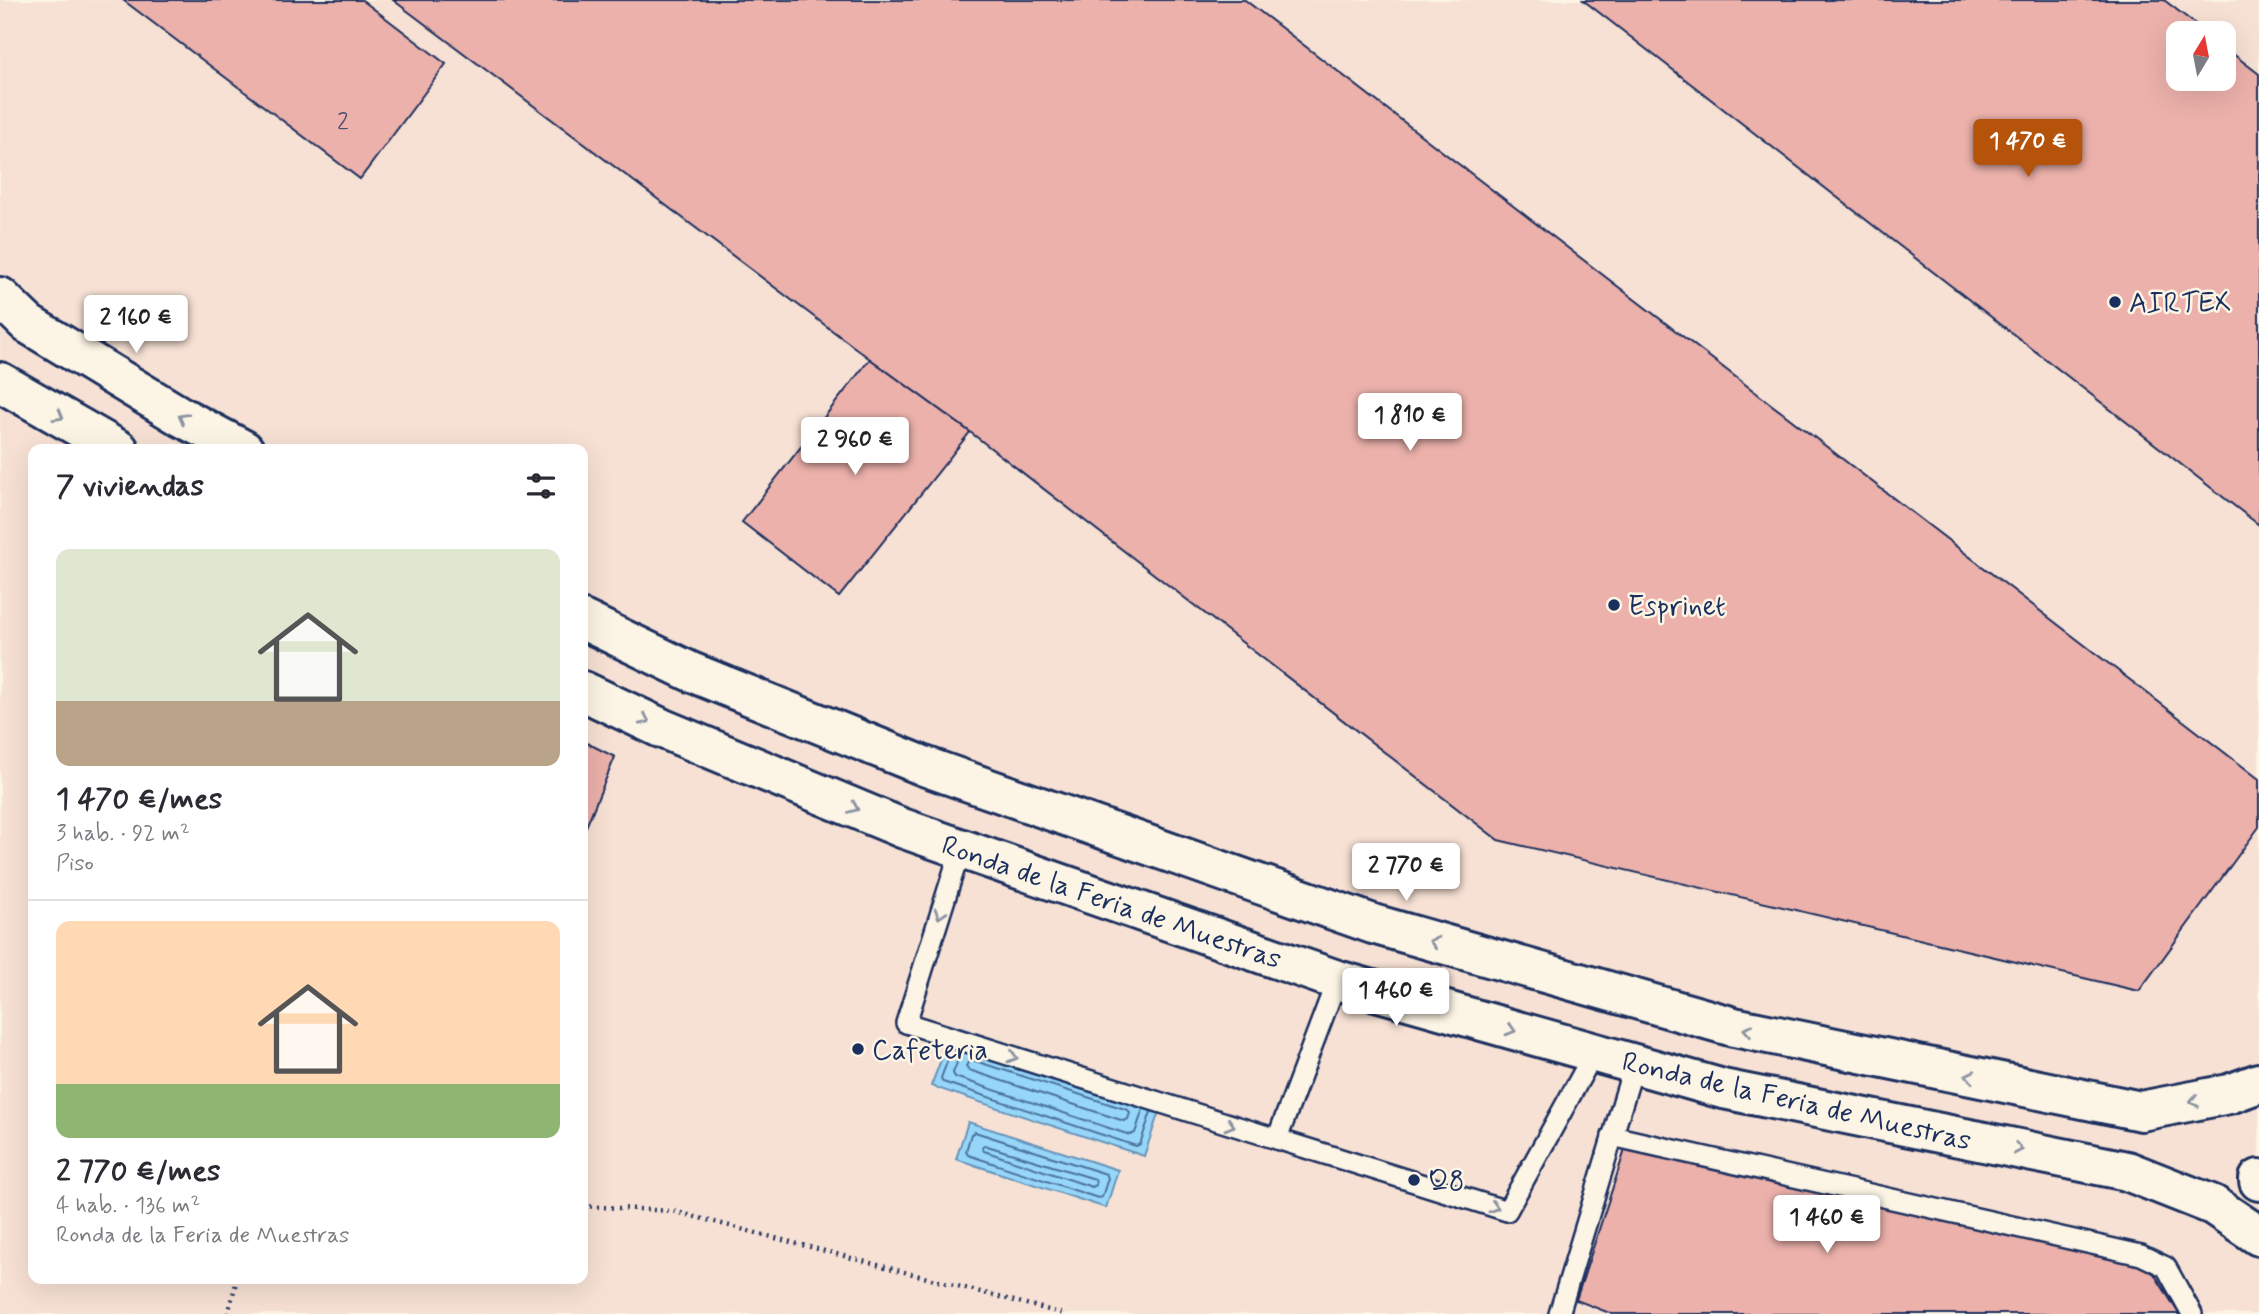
<!DOCTYPE html>
<html lang="es">
<meta charset="utf-8">
<style>
body{margin:0;font-family:Mynerve,sans-serif;background:#f7f7f7;color:#2b2b33;height:100vh;display:flex;flex-direction:column;font-size:26px;white-space:nowrap}
*{box-sizing:border-box;margin:0}
p{font-size:23px;color:#7c7c81}
.icon{flex:none;width:38px;height:38px;fill:none;stroke:currentColor;stroke-width:2;stroke-linecap:round;stroke-linejoin:round}
.map{position:relative;flex:1;overflow:hidden}
.sheet{position:absolute;left:28px;top:444px;width:560px;height:840px;display:flex;flex-direction:column;background:#fff;border-radius:14px;box-shadow:0 7px 28px #0002}
.sheet>*{flex:none}
.needle{width:46px;rotate:10deg}
.buttons{position:absolute;left:2166px;top:21px;display:grid;gap:14px}
.buttons a{display:grid;place-items:center;width:70px;height:70px;border-radius:14px;background:#fff;box-shadow:0 7px 28px #0002;font-size:35px}
.price{position:absolute;translate:-50% -60px;padding:0 16px;border-radius:7px;background:#fff;color:#222;font-size:23px;line-height:46px;filter:drop-shadow(0 2px 4px #0008)}
.price::after{content:'';position:absolute;left:50%;top:42px;width:21px;height:16px;margin-left:-10px;background:inherit;clip-path:polygon(0 0,100% 0,50% 100%)}
.price.active{background:#b45309;color:#fff}
ul{padding:0;list-style:none}
li{display:grid;align-content:center;gap:14px;height:371px;padding:0 28px}
li+li{border-top:2px solid #e1e1e2}
li span{display:grid;place-items:center;height:217px;border-radius:14px;color:#555}
li>.icon{margin-inline-start:auto}
span .icon{width:126px;height:126px;fill:#fffc;stroke-width:1}
li b{font-size:30px}
h2{display:flex;justify-content:space-between;align-items:center;height:84px;padding:0 28px;font-size:30px}
.map>svg:first-child{display:block}
</style>
<div class="map">
<svg width="2259" height="1314" viewBox="0 0 2259 1314">
<rect width="100%" height="100%" fill="#fcf5e5"/>
<filter id="ink" filterUnits="userSpaceOnUse"><feTurbulence type="fractalNoise" baseFrequency=".0143" numOctaves="2"/><feDisplacementMap in="SourceGraphic" scale="14" xChannelSelector="R" yChannelSelector="G"/><feConvolveMatrix kernelMatrix="1 2 1 2 8 2 1 2 1" color-interpolation-filters="sRGB"/></filter>
<g filter="url(#ink)">
<path fill="#f7e1d4" fill-rule="evenodd" d="M0 0H2259V1314H0ZM2179 33H2224V79H2179ZM33 450H583V1279H33Z"/>
<g fill="#96d6f8" stroke="#6593ba" stroke-width="2">
<polygon points="954,1026 1165,1094 1144,1156 931,1086"/>
<polygon points="968,1122 1118,1170 1106,1208 956,1159"/>
</g>
<g fill="none" stroke-linecap="round" stroke-linejoin="round">
<g stroke="#4c729c" stroke-width="2">
<polyline points="952,1049 941,1078 943,1082 1136,1146 1140,1144 1151,1112"/>
<polyline points="961,1052 953,1073 955,1077 1130,1135 1135,1133 1143,1109"/>
<polygon points="972,1060 1128,1110 1130,1113 1128,1119 1124,1121 969,1070 966,1066 969,1061"/>
<polygon points="975,1132 1106,1174 1108,1178 1102,1197 1098,1198 968,1155 966,1151 971,1134"/>
<polygon points="984,1145 1095,1179 1096,1185 1092,1187 984,1151 982,1148"/>
</g>
</g>
<g fill="#ecb1ab" stroke="#1b2f5e" stroke-width="2">
<polygon points="123,0 362,0 446,64 360,179"/>
<polygon points="393,0 1245,0 2259,779 2259,827 2139,991 1498,840 970,432 870,359"/>
<polygon points="1583,0 2164,0 2207,33 2179,33 2179,79 2224,79 2224,47 2259,74 2259,525"/>
<polygon points="870,359 970,432 839,597 742,522"/>
<polygon points="583,741 615,757 583,834"/>
<polygon points="1626,1147 2150,1267 2179,1314 1612,1314 1576,1300"/>
</g>
<g fill="none" stroke-linecap="round" stroke-linejoin="round">
<defs>
<g id="service">
<polyline points="961,848 906,1023 1507,1211 1594,1053"/>
<polyline points="1612,1136 2141,1255 2166,1267 2192,1314"/>
<polyline points="1277,1139 1337,980"/>
<polyline points="1559,1314 1634,1065"/>
</g>
<g id="minor">
<polyline points="0,297 28,324 180,416 244,450"/>
<polyline points="0,382 119,450"/>
<polyline points="583,620 691,672 924,766 1373,924 1734,1027 2141,1111 2229,1094 2259,1083"/>
<polyline points="583,691 661,728 902,828 1337,980 1723,1089 2127,1171 2213,1205 2259,1236"/>
<polyline points="2259,1179 2259,1181"/>
</g>
</defs>
<use href="#service" stroke="#1b2f5e" stroke-width="24"/>
<use href="#minor" stroke="#1b2f5e" stroke-width="44"/>
<g stroke="#1b2f5e" stroke-width="4.5" stroke-dasharray="2 5" stroke-linecap="butt">
<polyline points="583,1206 673,1211 1064,1314"/>
<polyline points="228,1314 237,1279"/>
</g>
<use href="#service" stroke="#fcf5e5" stroke-width="19"/>
<use href="#minor" stroke="#fcf5e5" stroke-width="38"/>
</g>
<defs><path id="oneway-chevron" d="M-2-3.5L2.5 0L-2 3.5" fill="none" stroke-width="1.6" stroke-linecap="round" stroke-linejoin="round" transform="scale(1.75)"/></defs>
<g stroke="#8c92a2">
<use href="#oneway-chevron" transform="translate(59 416) rotate(30)"/>
<use href="#oneway-chevron" transform="translate(183 418) rotate(-151)"/>
<use href="#oneway-chevron" transform="translate(645 720) rotate(25)"/>
<use href="#oneway-chevron" transform="translate(854 808) rotate(23)"/>
<use href="#oneway-chevron" transform="translate(940 914) rotate(108)"/>
<use href="#oneway-chevron" transform="translate(1434 942) rotate(-164)"/>
<use href="#oneway-chevron" transform="translate(1511 1030) rotate(16)"/>
<use href="#oneway-chevron" transform="translate(1748 1030) rotate(-169)"/>
<use href="#oneway-chevron" transform="translate(1013 1057) rotate(17)"/>
<use href="#oneway-chevron" transform="translate(1970 1076) rotate(-168)"/>
<use href="#oneway-chevron" transform="translate(2194 1101) rotate(170)"/>
<use href="#oneway-chevron" transform="translate(1230 1125) rotate(17)"/>
<use href="#oneway-chevron" transform="translate(2018 1149) rotate(11)"/>
<use href="#oneway-chevron" transform="translate(1494 1207) rotate(17)"/>
</g>
</g>
<g fill="#1b2f5e" stroke="#fcf5e5" stroke-width="2.5">
<circle cx="2115" cy="302" r="7"/>
<circle cx="1614" cy="605" r="7"/>
<circle cx="858" cy="1049" r="7"/>
<circle cx="1414" cy="1180" r="7"/>
</g>
<g text-anchor="middle" stroke-width="5" stroke-linejoin="round" paint-order="stroke">
<g font-size="24" fill="#4f5071">
<text x="343" y="129">2</text>
</g>
<g font-size="28" fill="#1b2f5e" stroke="#fcf5e5" text-anchor="start">
<text x="2129" y="312">AIRTEX</text>
<text x="1628" y="615">Esprinet</text>
<text x="872" y="1059">Cafeteria</text>
<text x="1428" y="1190">Q8</text>
</g>
<g font-size="28" fill="#1b2f5e" stroke="#fcf5e5">
<text transform="translate(1112 901) rotate(19)" y="10">Ronda de la Feria de Muestras</text>
<text transform="translate(1797 1100) rotate(13)" y="10">Ronda de la Feria de Muestras</text>
</g>
</g>
</svg>
<div class="buttons">
<a><svg class="needle" viewBox="-14 -14 28 28"><path d="M0-13l5 13h-10z" fill="#e53935"/><path d="M0 13l5-13h-10z" fill="#7c7c81"/></svg></a>
</div>
<b class="price active" style="left:2028px;top:179px">1 470 €</b>
<b class="price" style="left:136px;top:355px">2 160 €</b>
<b class="price" style="left:1410px;top:453px">1 810 €</b>
<b class="price" style="left:855px;top:477px">2 960 €</b>
<b class="price" style="left:1406px;top:903px">2 770 €</b>
<b class="price" style="left:1396px;top:1028px">1 460 €</b>
<b class="price" style="left:1827px;top:1255px">1 460 €</b>
<section class="sheet">
<h2>7 viviendas<svg class="icon" aria-label="filters" viewBox="0 0 24 24"><path d="M4 7h16M4 17h16"/><circle cx="9" cy="7" r="2"/><circle cx="15" cy="17" r="2"/></svg></h2>
<ul>
<li><span style="background:linear-gradient(#dfe7d0 70%,#b9a48a 0)"><svg class="icon" aria-label="home" viewBox="0 0 24 24"><path d="M3 11l9-7 9 7M6 9v11h12V9"/></svg></span><div><b>1 470 €/mes</b><p>3 hab. · 92 m²</p><p>Piso</p></div></li>
<li><span style="background:linear-gradient(#ffd9b3 75%,#8fb573 0)"><svg class="icon" aria-label="home" viewBox="0 0 24 24"><path d="M3 11l9-7 9 7M6 9v11h12V9"/></svg></span><div><b>2 770 €/mes</b><p>4 hab. · 136 m²</p><p>Ronda de la Feria de Muestras</p></div></li>
</ul>
</section>
</div>
